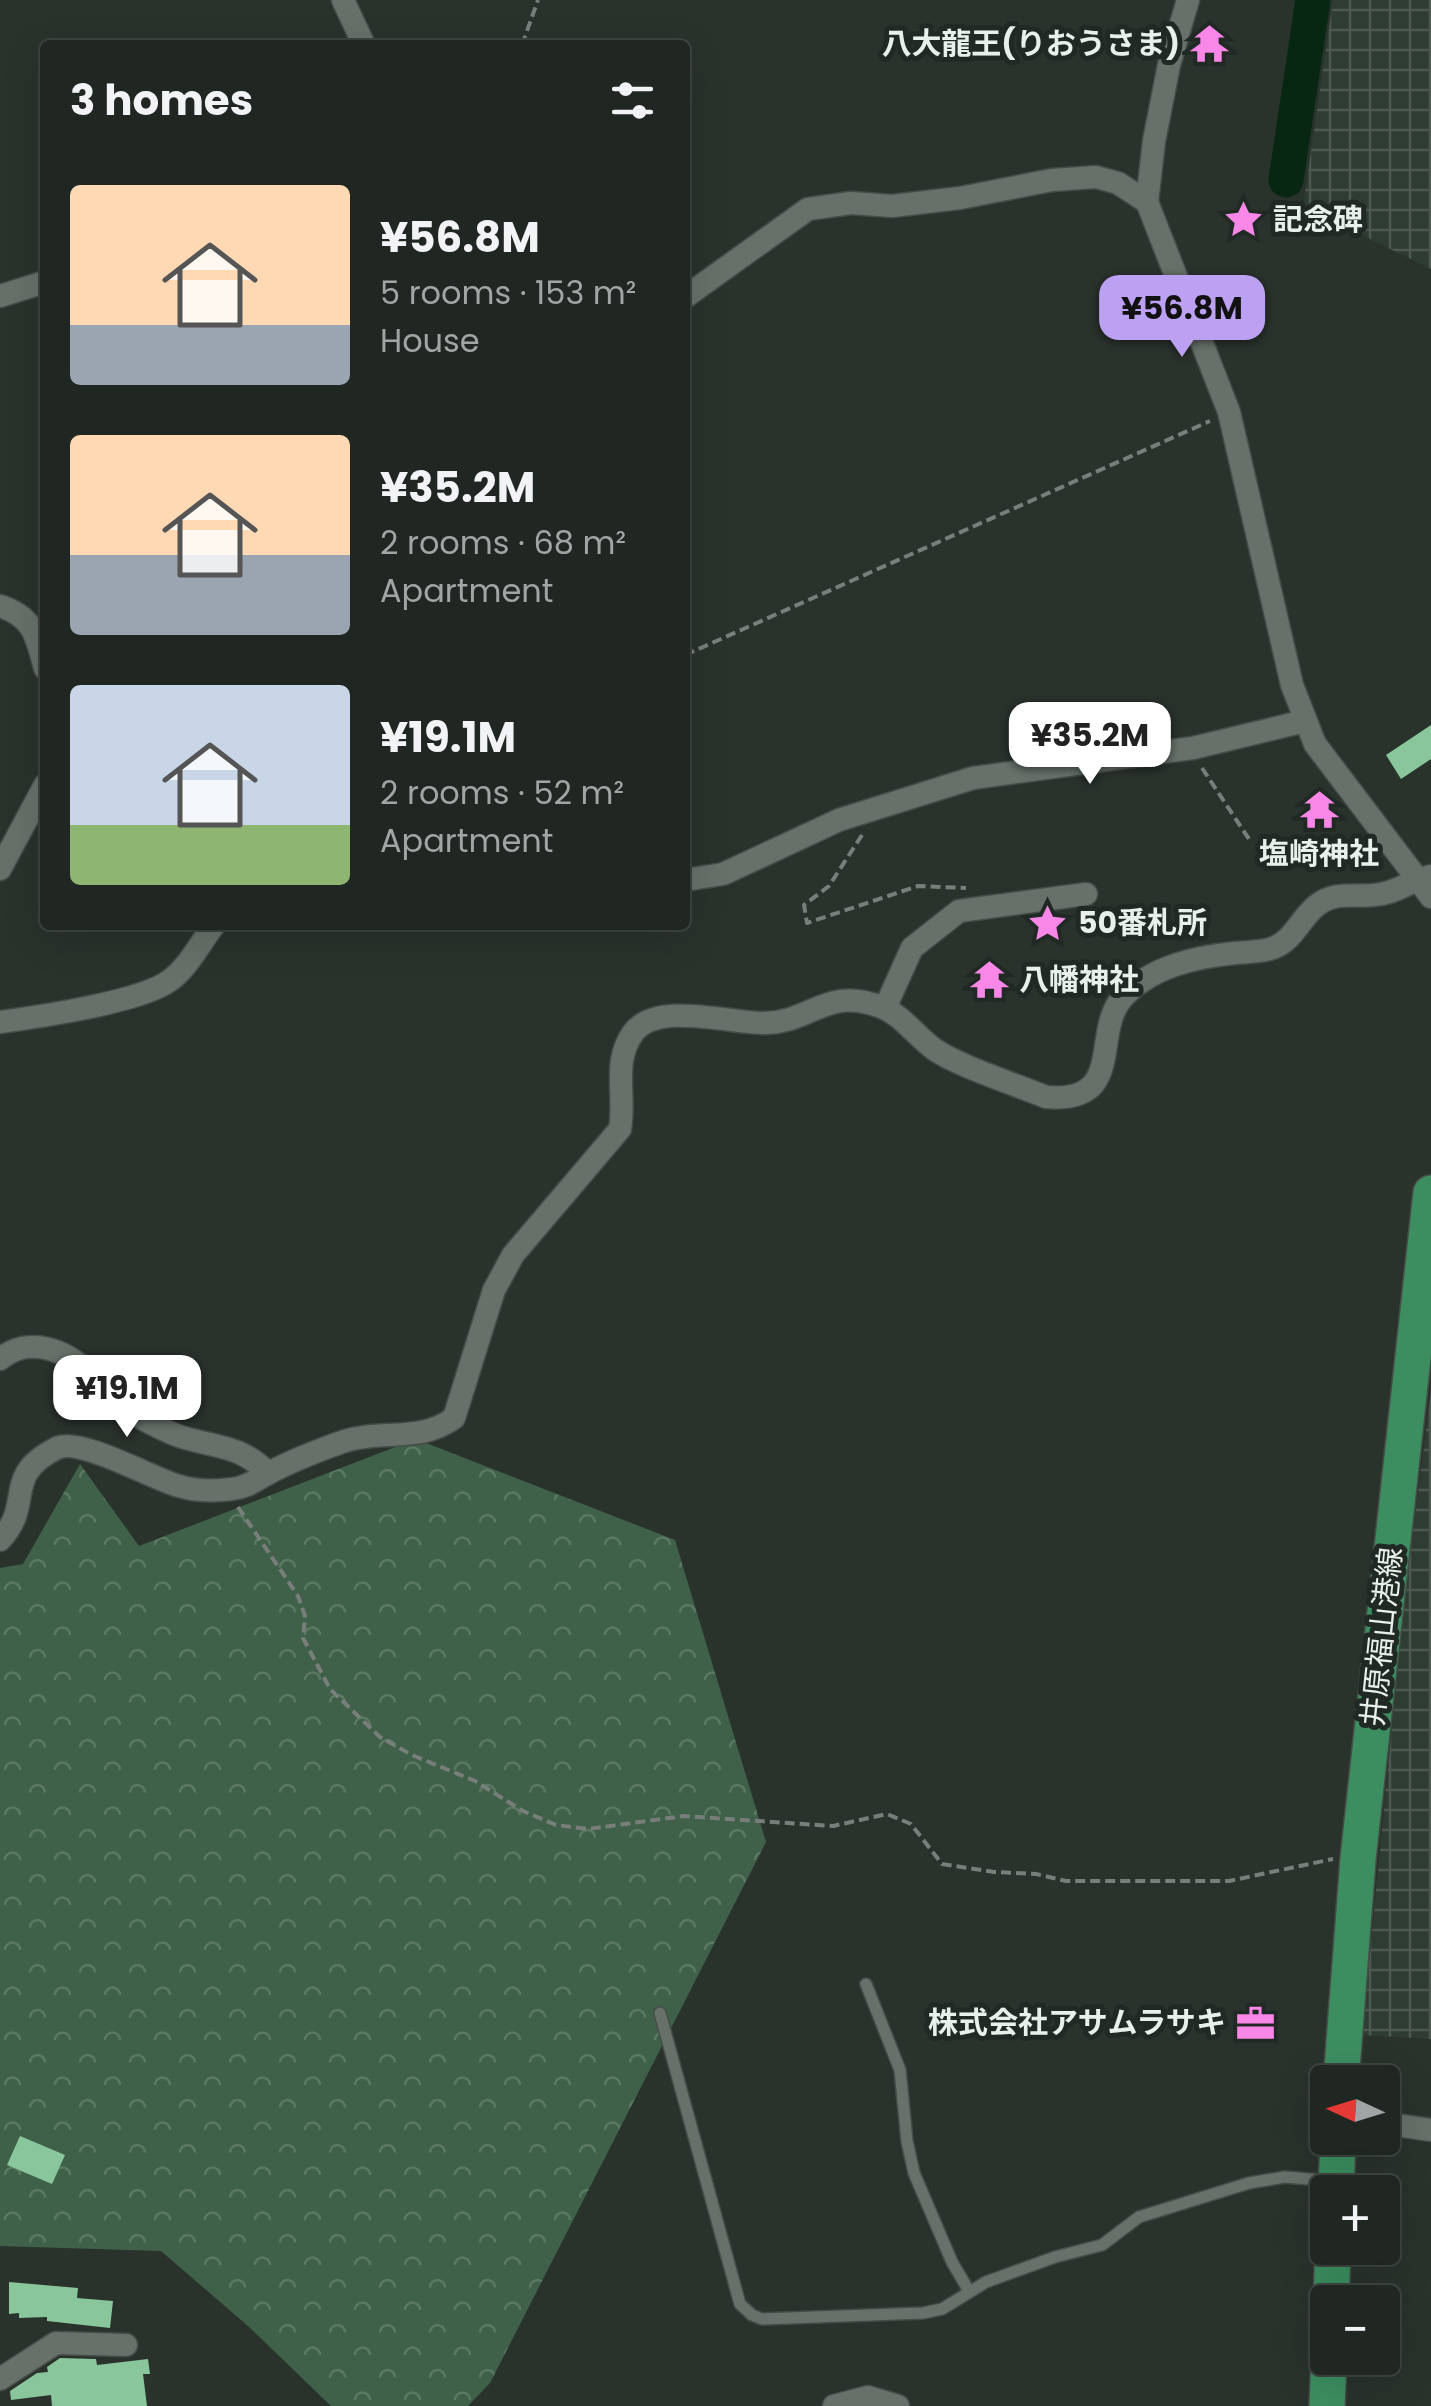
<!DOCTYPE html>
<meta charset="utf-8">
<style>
body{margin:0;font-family:Poppins,"Noto Sans JP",sans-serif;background:#282e2a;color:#f1f3f6;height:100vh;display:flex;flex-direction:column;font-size:38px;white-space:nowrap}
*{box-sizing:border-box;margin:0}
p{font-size:32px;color:#a2a5a5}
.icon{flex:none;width:55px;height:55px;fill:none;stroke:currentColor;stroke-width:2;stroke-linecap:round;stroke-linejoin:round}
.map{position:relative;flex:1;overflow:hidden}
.panel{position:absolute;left:40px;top:40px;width:650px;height:890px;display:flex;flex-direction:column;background:#202621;border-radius:10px;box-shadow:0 10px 40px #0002,0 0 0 2px #3d433f}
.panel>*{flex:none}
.needle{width:65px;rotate:274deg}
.fabs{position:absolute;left:1310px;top:2065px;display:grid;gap:20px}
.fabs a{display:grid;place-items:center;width:90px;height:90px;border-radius:10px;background:#202621;box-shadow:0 10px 40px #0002,0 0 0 2px #3d433f;font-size:50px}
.price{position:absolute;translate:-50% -85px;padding:0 22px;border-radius:20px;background:#fff;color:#222;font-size:32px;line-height:65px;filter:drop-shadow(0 2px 5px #0008)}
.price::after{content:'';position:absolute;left:50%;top:60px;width:30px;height:22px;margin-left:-15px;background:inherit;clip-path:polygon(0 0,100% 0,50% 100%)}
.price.current{background:#bca0f2;color:#111}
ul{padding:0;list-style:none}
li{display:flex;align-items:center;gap:30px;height:250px;padding:0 30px}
li span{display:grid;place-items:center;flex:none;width:280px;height:200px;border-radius:10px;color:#555}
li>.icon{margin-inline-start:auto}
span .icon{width:120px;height:120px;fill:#fffc;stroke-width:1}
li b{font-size:42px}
h2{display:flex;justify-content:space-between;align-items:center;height:120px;padding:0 30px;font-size:42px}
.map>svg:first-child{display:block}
</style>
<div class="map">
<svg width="1431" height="2406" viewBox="0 0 1431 2406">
<defs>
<pattern id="industrial-grid" width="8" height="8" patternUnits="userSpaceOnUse" patternTransform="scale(2.5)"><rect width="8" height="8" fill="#2e3c32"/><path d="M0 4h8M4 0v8" fill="none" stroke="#4c5850"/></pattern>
<pattern id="forest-crowns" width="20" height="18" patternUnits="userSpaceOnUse" patternTransform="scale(2.5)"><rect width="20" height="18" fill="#3f6149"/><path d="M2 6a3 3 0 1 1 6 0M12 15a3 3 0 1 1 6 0" fill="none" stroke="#5b7863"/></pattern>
</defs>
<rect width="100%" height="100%" fill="#2a322c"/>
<g fill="url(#industrial-grid)">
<polygon points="1333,0 1431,0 1431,269 1303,206"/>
<polygon points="1431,1390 1431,2039 1362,2035 1404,1604"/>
</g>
<polygon fill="url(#forest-crowns)" points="416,1439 675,1540 766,1842 490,2383 468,2406 331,2406 248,2326 161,2251 0,2246 0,1568 23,1564 80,1464 139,1546"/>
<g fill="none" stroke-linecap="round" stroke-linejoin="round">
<polyline stroke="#072713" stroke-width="35" points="1286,180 1313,0"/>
</g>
<g fill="#8ac69b">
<polygon points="1431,725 1431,759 1401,779 1386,755"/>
<polygon points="20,2136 65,2155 52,2184 7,2165"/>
<polygon points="9,2282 78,2288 77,2298 113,2301 110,2328 47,2321 47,2317 19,2318 19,2313 9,2314"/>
<polygon points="60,2358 96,2359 97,2365 148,2359 150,2374 143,2374 147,2406 52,2406 51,2395 11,2400 10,2391 37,2373 48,2372 47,2367"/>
</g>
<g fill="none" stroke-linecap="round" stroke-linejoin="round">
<defs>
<g id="service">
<polyline points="866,1984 900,2070 907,2141 914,2173 952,2262 969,2291"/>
<polyline points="660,2013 740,2304 752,2315 762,2319 923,2313 942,2309 986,2282 1055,2257 1102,2245 1139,2217 1249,2183 1285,2177 1332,2181"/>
</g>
<g id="minor">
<polyline points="343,0 364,45"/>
<polyline points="1147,202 1154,141 1169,65 1188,0"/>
<polyline points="0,296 45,282"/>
<polyline points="685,297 808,209 851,203 892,206 960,198 1052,180 1096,177 1118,183 1147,202 1229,412 1292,685 1315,744 1431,897"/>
<path d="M0 606C34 617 36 636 45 668"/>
<polyline points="0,869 45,785"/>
<polyline points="685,880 723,874 839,820 973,778 1193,748 1305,721"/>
<polyline points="885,1008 912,948 959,911 1086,894"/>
<path d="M0 1022C38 1017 140 1002 169 981 187 969 201 942 214 925"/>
<path d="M0 1359C17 1345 38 1344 58 1352 92 1366 111 1402 143 1419 156 1426 171 1434 185 1438 220 1448 241 1446 268 1473"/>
<path d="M0 1540C35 1503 1 1476 57 1448 80 1437 153 1479 179 1486 195 1491 216 1491 232 1489 246 1488 256 1480 267 1474 291 1461 319 1450 345 1441 383 1429 420 1443 454 1418L494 1290 513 1255 620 1129C626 1096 612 1062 633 1033 656 1001 729 1023 764 1023 811 1023 826 986 881 1007 902 1015 916 1036 934 1049 958 1066 1017 1085 1046 1097 1128 1104 1090 1031 1124 996 1153 966 1196 957 1235 953 1247 952 1262 952 1273 948 1293 941 1300 919 1316 906 1334 891 1353 897 1374 895 1395 894 1411 880 1431 876"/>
<polyline points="1382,2123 1431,2130"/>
<polyline points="0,2379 56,2343 126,2345"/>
<polyline points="834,2406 868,2397 898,2406"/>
</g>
<g id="primary">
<polyline points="1341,2082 1358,1859 1431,1193"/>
<polyline points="1336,2192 1338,2138"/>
<polyline points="1331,2302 1333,2248"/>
<polyline points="1327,2406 1329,2358"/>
</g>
</defs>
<use href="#service" stroke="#464d48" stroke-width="14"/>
<use href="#minor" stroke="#464d48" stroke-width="25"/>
<use href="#primary" stroke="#464d48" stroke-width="38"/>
<g stroke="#787f7a" stroke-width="4" stroke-dasharray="10 5" stroke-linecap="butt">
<polyline points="522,45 538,0"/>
<polyline points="685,655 1210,421"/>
<polyline points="1202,768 1249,839"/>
<polyline points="862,835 829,886 804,905 807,923 918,886 966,888"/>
<polyline points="238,1507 298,1596 305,1616 303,1638 330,1689 380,1737 412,1755 475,1781 523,1811 556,1825 588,1829 684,1816 833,1826 887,1814 911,1824 942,1864 994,1872 1036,1874 1066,1881 1229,1881 1333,1859"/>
</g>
<use href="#service" stroke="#677069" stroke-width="11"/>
<use href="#minor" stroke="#677069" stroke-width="22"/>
<use href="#primary" stroke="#3c8e60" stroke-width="35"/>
</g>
<defs>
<symbol id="temple-bare" viewBox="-9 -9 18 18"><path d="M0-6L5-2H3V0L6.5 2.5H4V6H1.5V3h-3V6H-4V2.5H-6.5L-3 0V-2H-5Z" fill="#f987e8" stroke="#202923" stroke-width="2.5" paint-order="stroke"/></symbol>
<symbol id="sight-bare" viewBox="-9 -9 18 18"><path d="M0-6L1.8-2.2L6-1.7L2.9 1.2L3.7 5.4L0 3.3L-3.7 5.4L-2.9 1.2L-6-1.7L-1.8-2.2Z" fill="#f987e8" stroke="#202923" stroke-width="2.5" paint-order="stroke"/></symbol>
<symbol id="office-bare" viewBox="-9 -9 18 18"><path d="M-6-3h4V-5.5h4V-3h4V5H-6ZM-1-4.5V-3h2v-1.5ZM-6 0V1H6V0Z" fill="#f987e8" stroke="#202923" stroke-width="2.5" paint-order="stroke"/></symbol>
</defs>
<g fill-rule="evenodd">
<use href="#temple-bare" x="1182" y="16" width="55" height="55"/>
<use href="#sight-bare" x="1216" y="192" width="55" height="55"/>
<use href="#temple-bare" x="1292" y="782" width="55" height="55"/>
<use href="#sight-bare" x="1020" y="896" width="55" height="55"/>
<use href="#temple-bare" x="962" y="952" width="55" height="55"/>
<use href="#office-bare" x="1228" y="1996" width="55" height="55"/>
</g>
<g text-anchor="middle" stroke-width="10" stroke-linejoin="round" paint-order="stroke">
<g font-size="30" font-weight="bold" fill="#e9efeb" stroke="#202923" text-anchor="start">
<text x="1180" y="54" text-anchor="end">八大龍王(りおうさま)</text>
<text x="1273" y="230">記念碑</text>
<text x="1319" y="864" text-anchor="middle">塩崎神社</text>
<text x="1078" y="933">50番札所</text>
<text x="1019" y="990">八幡神社</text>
<text x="1226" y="2033" text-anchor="end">株式会社アサムラサキ</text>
</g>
<g font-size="30" fill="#e9efeb" stroke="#202923">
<text transform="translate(1382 1637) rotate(-84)" y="10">井原福山港線</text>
</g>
</g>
</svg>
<div class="fabs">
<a><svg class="needle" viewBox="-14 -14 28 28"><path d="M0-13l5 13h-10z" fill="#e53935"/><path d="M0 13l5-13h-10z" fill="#a2a5a5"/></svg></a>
<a>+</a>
<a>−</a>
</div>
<b class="price current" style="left:1182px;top:360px">¥56.8M</b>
<b class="price" style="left:1090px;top:787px">¥35.2M</b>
<b class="price" style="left:127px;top:1440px">¥19.1M</b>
<section class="panel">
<h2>3 homes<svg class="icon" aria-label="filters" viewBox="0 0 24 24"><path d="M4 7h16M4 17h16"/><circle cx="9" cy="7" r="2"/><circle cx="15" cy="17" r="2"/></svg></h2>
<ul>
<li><span style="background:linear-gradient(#ffd9b3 70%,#9aa5b1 0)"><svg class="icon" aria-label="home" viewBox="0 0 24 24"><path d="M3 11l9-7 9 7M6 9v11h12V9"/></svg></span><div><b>¥56.8M</b><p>5 rooms · 153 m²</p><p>House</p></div></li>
<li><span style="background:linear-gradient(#ffd9b3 60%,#9aa5b1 0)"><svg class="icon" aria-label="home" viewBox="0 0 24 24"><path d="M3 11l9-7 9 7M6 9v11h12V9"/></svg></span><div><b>¥35.2M</b><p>2 rooms · 68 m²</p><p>Apartment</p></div></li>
<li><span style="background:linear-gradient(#c9d6e8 70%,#8fb573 0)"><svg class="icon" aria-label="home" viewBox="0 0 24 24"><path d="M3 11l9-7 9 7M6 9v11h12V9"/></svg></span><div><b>¥19.1M</b><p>2 rooms · 52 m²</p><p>Apartment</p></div></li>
</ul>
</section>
</div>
